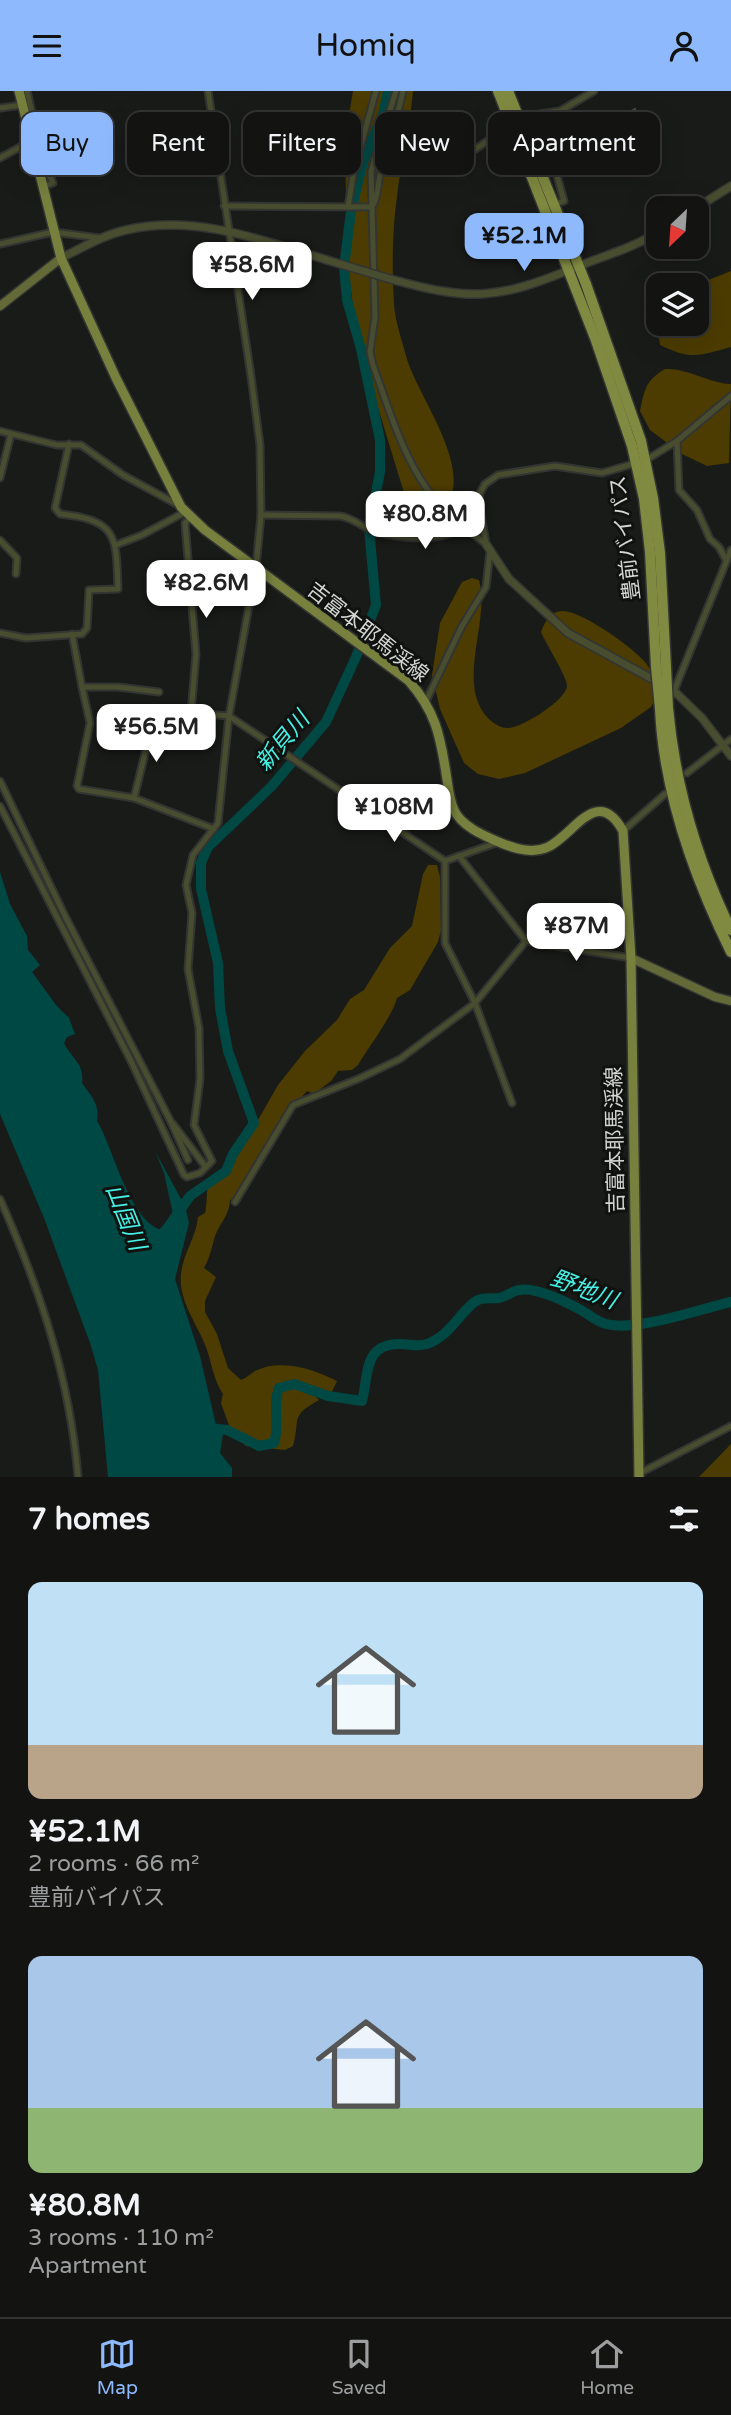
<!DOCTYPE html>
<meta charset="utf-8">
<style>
body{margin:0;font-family:"Varela Round","Noto Sans JP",sans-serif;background:#202120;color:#f1f3f6;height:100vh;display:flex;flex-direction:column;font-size:26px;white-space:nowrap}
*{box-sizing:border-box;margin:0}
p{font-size:23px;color:#9d9e9f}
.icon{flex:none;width:38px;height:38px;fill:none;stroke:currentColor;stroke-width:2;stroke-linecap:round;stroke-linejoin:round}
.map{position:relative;height:1386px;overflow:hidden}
.side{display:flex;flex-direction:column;background:#131412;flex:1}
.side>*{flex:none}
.guide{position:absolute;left:21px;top:21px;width:690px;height:63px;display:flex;gap:14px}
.needle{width:46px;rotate:205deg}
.tools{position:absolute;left:646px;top:105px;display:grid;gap:14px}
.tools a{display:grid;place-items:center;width:63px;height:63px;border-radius:14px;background:#131412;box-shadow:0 7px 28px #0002,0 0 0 2px #323332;font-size:35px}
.price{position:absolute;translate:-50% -60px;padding:0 16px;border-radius:14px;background:#fff;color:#222;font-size:23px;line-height:46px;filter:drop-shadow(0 2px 4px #0008)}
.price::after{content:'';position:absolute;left:50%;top:42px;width:21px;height:16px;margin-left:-10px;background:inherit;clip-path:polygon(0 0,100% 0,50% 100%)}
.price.current{background:#8eb9fc;color:#111}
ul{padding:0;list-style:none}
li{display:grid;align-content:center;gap:14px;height:371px;padding:0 28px}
li span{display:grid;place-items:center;height:217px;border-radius:14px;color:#555}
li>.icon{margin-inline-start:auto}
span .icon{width:126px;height:126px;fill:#fffc;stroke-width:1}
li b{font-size:30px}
h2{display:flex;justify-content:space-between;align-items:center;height:84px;padding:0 28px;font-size:30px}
.chip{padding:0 24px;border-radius:14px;background:#131412;box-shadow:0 7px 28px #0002,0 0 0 2px #323332;font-size:24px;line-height:63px}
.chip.current{background:#8eb9fc;color:#111}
header{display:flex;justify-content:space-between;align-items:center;height:91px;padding:0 28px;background:#8eb9fc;color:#111;font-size:32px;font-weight:600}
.menu{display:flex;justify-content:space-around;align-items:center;height:98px;border-top:2px solid #323332;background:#131412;font-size:19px;color:#9d9e9f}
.menu a{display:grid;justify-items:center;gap:4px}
.menu .current{color:#8eb9fc}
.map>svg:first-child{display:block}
</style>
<header><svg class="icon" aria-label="menu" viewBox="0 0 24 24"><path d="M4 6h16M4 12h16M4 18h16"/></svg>Homiq<svg class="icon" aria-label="person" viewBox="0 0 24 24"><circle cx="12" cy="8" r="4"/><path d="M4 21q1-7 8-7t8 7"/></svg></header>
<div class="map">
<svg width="731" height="1386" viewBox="0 0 731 1386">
<rect width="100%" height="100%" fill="#191b18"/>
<g fill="#4c3c01">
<path d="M353 0H413C410 36 401 70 397 106 392 140 392 179 394 213 395 230 402 249 406 265 418 309 485 389 436 426L415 421 405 405 357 248 347 166 345 48Z"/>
<path d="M731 180V256C698 265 691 269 660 254L658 239 661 233H696V194Z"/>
<path d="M665 278C688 277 708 292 731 293L729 372 707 375 682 363 650 339 640 320C645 298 645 290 665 278Z"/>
<path d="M472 487 479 489C490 529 459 584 483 621 488 629 500 638 509 637 523 636 568 608 567 594 566 584 546 553 541 541 545 531 550 520 563 520 581 520 631 555 643 569 650 576 655 588 660 597L651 616 621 637 525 682 499 688 478 683 464 672 440 618 432 584 440 532 462 491Z"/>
<path d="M428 774H437L440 786 441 839 438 851 410 899 397 907C393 924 368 957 358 974L352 979 338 980 331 990 314 1003 307 1000 293 1016 285 1020 260 1070 254 1072C249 1086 242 1097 233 1108L230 1109C230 1123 220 1132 215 1145 212 1156 210 1166 204 1177L216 1186 205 1210V1221L217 1243 228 1277 241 1289C246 1287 250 1283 255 1280 280 1267 314 1278 337 1290L331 1303 315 1305 319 1309C289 1326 301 1326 293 1355L285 1359 246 1355 231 1340 221 1312 223 1303C213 1288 212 1272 206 1256 197 1233 178 1209 181 1183 183 1162 196 1147 198 1126L205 1122C208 1110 205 1101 210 1090L223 1086 229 1080 278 994 305 960 337 929 350 908 364 899 390 857 412 835 423 783Z"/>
<polygon points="731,1353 731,1386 699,1386"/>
</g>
<path fill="#004844" d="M0 781 10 813 27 845 28 859 40 874 32 881 56 914 69 927 75 943 67 946 64 952C71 967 85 973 82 992 91 1005 100 1013 97 1030 113 1054 131 1141 169 1140L170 1125 175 1132 164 1082 155 1060 181 1108 194 1100 196 1103 185 1115 189 1132 175 1188 200 1265 216 1334 224 1337 220 1362 232 1377V1386H108L98 1279 90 1252 44 1127 0 1023Z"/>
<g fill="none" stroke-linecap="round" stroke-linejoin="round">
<g stroke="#004844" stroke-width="10">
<polyline points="155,1149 166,1139 190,1105 226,1080 233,1063 254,1032 228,960 220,917 218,872 201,798 201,772 208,756 271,696 326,631 356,566 376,514 369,437 380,381 380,349 361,258 347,209 344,176 351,120 363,71 384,20 388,0"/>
<path d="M210 1337 227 1339 259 1355 274 1352C280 1334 272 1315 279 1297L294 1293 328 1305 362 1310C369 1283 363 1252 401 1253 410 1253 418 1256 427 1253 447 1246 456 1228 470 1215 479 1205 487 1208 499 1207 506 1206 512 1200 519 1199 536 1196 564 1210 579 1218 589 1223 595 1230 606 1233 635 1241 700 1218 731 1211"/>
</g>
</g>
<polygon fill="#003825" stroke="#464a48" stroke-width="2" points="635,18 641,33 621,43 613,30"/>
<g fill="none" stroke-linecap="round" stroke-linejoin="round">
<defs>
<g id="minor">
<polyline points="27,0 42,66 53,92 42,96"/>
<path d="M396 0 371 80 375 226 370 261 373 274C388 315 401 361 427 398 442 419 465 437 486 453"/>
<polyline points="0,17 22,14"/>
<polyline points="539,23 560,20 594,0"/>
<polyline points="540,23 564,110 555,113"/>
<path d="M393 43C403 53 403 69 414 75L420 72 423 67 474 59 502 40"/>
<polyline points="0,67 31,50"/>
<path d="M373 114C379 104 377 92 381 81 389 54 397 28 403 0"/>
<polyline points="224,115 371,116"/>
<polyline points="348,116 354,79 376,0"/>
<polyline points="0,153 53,141 100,147"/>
<polyline points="0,340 57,354 81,354 123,384 180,415"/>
<polyline points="677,350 679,399 697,419 710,448 719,456 726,469"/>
<polyline points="0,387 11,343"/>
<path d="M261 424 340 425C354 427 363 437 376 441 397 447 447 453 462 434"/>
<polyline points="190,427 185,432 196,563 191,622 229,625 445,770 499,751"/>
<polyline points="0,449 17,467 16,483"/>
<polyline points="486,453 479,412 480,402 485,393 498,384 555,375 602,382 646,369 677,350 731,305"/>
<polyline points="116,454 142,444 185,421"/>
<path d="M0 542 26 547 82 543 87 537 89 499 118 498C116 447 119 429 60 423L55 417 69 353"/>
<polyline points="72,543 82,596 118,596 159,601"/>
<polyline points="82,596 90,632 77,695 79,698 134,707 214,738"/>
<polyline points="674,600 731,459"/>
<polyline points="426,610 462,535 486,496 490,460"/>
<polyline points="687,682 731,648"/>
<polyline points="0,690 65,825 171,1031 188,1069"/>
<polyline points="134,707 152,634"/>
<polyline points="0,715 131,970 184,1084 187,1086 200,1082 212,1070 194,1034 200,988 199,937 188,878 192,822 186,794 193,764 218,732 229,625 256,476 261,424 260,354 251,285 208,0"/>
<polyline points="623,740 665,703"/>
<polyline points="459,765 526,850 631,867"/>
<polyline points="445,770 445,852 475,912 512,1012"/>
<polyline points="173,1033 205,1075"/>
<path d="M0 1108C40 1198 70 1288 78 1386"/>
<polyline points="235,1111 293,1014 358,988 400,968 475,912 526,850"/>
<polyline points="640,1382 731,1335"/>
</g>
<g id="tertiary">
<polyline points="696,117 731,95"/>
<path d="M61 167C82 157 103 144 126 139 196 123 261 149 327 169"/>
<path d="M387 187C472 211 497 209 579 175 606 164 633 157 658 141"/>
<polyline points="486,453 509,488 568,542 674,600 702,627 731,665"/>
</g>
<g id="secondary">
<polyline points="0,215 61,167"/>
<polyline points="631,867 715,906 731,910"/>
</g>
<path id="primary" d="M19 0 61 167 116 287 181 416 205 439 409 590C435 620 440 643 446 682 448 694 449 708 454 719 462 736 485 745 501 752 516 758 533 763 548 756 574 744 597 693 623 740L631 867 639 1386"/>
<g id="trunk">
<polyline points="498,0 595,247 632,355 644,408 650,461 656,576"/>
<polyline points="508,0 586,193 641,350 653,407 660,462 666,576"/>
<path d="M668 617C675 694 697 769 731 839"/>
<path d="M660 618C664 703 694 786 731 861"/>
</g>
</defs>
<use href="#minor" stroke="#333532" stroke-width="9"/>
<use href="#tertiary" stroke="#333532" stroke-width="10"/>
<use href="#secondary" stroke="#333532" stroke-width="11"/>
<use href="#primary" stroke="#333532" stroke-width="12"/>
<use href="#trunk" stroke="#333532" stroke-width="13"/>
<use href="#minor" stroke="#494d2f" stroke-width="5"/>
<use href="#tertiary" stroke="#494d2f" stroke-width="7"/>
<use href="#secondary" stroke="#636a37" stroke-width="8"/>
<use href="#primary" stroke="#77803d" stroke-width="9"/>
<use href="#trunk" stroke="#808a40" stroke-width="10"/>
<defs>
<polyline id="minor-bridge" points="502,40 535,26"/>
<polyline id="tertiary-bridge" points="327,169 387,187"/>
<g id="trunk-bridge">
<polyline points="656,576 660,618"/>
<polyline points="666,576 668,617"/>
</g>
</defs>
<use href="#minor-bridge" stroke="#333532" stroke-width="9" stroke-linecap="butt"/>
<use href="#tertiary-bridge" stroke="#333532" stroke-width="10" stroke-linecap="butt"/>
<use href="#trunk-bridge" stroke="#333532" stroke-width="13" stroke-linecap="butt"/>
<use href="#minor-bridge" stroke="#494d2f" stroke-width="5"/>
<use href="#tertiary-bridge" stroke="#494d2f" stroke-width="7"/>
<use href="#trunk-bridge" stroke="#808a40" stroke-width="10"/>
</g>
<g text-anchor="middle" stroke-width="6" stroke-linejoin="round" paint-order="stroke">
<g font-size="21" fill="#d4d6d4" stroke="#101210">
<text transform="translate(625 447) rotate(-97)" y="7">豊前バイパス</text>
<text transform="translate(368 541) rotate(38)" y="7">吉富本耶馬渓線</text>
<text transform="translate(615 1049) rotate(-91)" y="7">吉富本耶馬渓線</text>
</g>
<g font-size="23" font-style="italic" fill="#45f1e5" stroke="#101210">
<text transform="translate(282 650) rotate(-50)" y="8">新貝川</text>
<text transform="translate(126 1126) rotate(68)" y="8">山国川</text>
<text transform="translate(584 1198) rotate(21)" y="8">野地川</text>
</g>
</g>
</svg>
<div class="tools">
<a><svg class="needle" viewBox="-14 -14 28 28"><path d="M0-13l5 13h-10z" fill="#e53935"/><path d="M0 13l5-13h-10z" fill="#9d9e9f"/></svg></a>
<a><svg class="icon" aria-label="layers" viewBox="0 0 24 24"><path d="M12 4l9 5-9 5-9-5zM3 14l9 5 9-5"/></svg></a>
</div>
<b class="price current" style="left:524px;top:182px">¥52.1M</b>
<b class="price" style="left:252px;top:211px">¥58.6M</b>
<b class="price" style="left:425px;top:460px">¥80.8M</b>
<b class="price" style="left:206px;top:529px">¥82.6M</b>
<b class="price" style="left:156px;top:673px">¥56.5M</b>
<b class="price" style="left:394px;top:753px">¥108M</b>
<b class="price" style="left:576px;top:872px">¥87M</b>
<div class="guide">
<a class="chip current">Buy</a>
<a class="chip">Rent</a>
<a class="chip">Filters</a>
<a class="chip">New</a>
<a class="chip">Apartment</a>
</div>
</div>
<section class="side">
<h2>7 homes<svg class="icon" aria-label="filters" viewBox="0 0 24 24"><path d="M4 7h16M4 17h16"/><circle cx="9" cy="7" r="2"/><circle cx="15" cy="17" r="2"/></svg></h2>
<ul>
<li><span style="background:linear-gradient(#bfe0f5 75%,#b9a48a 0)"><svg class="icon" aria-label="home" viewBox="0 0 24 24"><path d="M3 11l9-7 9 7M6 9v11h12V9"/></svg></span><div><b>¥52.1M</b><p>2 rooms · 66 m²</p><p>豊前バイパス</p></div></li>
<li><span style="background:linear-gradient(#a9c7e8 70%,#8fb573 0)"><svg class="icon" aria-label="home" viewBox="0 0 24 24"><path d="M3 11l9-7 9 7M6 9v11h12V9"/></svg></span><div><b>¥80.8M</b><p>3 rooms · 110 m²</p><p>Apartment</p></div></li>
</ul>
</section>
<nav class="menu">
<a class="current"><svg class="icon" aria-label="map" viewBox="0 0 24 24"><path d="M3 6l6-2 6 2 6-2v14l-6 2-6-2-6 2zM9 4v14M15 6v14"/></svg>Map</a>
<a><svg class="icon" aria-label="saved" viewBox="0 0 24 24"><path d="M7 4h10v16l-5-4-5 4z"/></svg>Saved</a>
<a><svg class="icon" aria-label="home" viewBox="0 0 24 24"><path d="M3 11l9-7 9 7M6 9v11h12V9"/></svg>Home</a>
</nav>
